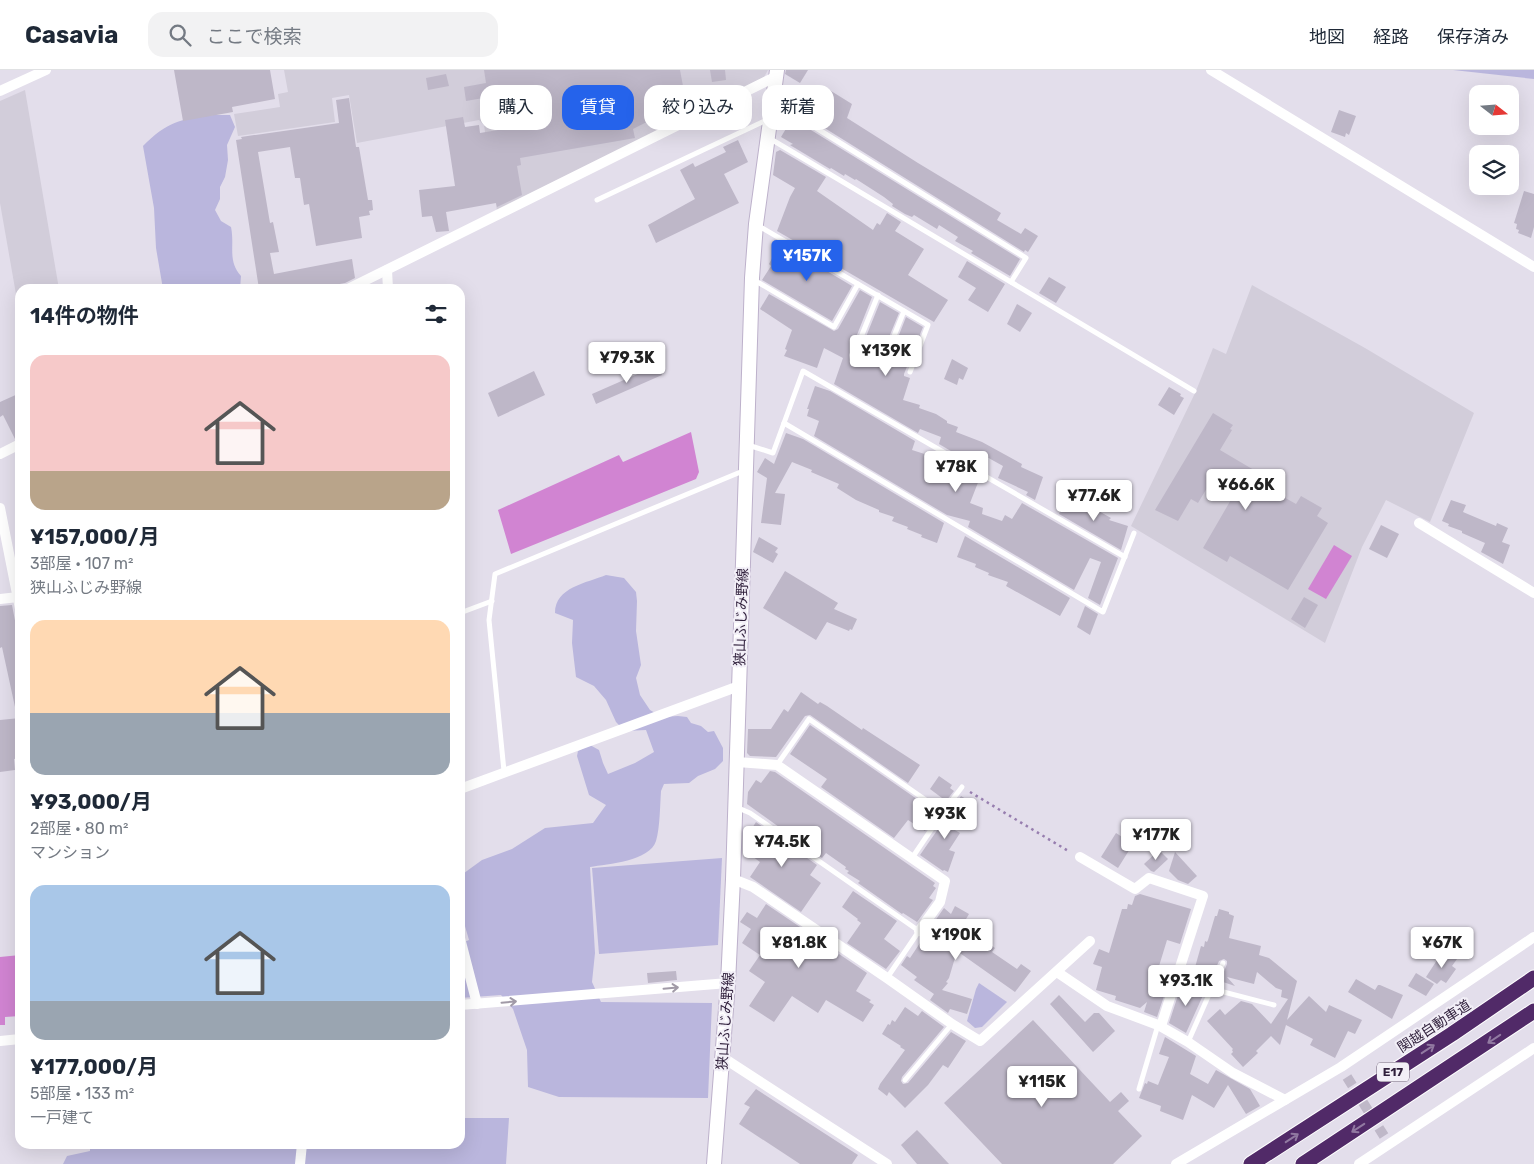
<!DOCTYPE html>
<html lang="ja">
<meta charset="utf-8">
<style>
body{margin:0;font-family:Rubik,"Noto Sans JP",sans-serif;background:#f2f2f3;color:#1f2937;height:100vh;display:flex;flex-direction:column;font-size:19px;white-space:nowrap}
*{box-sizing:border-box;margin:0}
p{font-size:16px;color:#747a83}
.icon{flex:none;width:28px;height:28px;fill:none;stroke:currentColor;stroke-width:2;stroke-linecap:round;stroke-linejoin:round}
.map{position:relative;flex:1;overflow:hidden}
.drawer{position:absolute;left:15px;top:214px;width:450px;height:865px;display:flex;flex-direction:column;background:#fff;border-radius:15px;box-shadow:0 5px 20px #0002}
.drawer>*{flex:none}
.top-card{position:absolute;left:480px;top:15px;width:475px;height:45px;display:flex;gap:10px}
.needle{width:32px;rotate:107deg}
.fabs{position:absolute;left:1469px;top:15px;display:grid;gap:10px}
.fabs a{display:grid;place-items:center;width:50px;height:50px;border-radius:10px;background:#fff;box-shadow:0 5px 20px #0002;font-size:25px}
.price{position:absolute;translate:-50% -42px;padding:0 11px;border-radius:5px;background:#fff;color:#222;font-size:16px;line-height:32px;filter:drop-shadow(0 1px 2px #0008)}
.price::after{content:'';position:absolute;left:50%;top:30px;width:15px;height:11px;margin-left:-8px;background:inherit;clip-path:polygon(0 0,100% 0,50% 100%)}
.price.selected{background:#2563eb;color:#fff}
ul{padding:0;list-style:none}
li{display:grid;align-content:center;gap:10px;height:265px;padding:0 15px}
li span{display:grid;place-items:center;height:155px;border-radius:15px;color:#555}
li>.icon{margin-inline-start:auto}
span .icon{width:90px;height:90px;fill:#fffc;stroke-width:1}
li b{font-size:21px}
h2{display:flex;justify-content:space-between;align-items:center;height:60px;padding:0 15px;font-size:21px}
.pill{padding:0 18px;border-radius:15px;background:#fff;box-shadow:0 5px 20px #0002;font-size:18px;line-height:45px}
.pill.selected{background:#2563eb;color:#fff}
header{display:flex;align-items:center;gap:30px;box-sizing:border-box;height:70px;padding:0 25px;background:#fff;border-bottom:1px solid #e0e1e3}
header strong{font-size:24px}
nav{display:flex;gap:28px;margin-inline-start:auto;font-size:18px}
.search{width:350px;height:45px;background:#f2f2f3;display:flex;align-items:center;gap:12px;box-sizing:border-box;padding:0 18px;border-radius:15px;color:#747a83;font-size:19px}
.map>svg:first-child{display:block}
</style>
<header>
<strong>Casavia</strong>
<div class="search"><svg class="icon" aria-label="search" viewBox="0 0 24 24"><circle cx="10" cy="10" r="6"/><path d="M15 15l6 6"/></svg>ここで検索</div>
<nav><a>地図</a><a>経路</a><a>保存済み</a></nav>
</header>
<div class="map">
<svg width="1534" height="1094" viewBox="0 0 1534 1094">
<rect width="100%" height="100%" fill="#e3deeb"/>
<g fill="#d2cdda">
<polygon points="284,0 768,0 763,9 497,141 485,62 484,55 479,50 357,73 349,25 332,28 335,52 238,66 234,44 280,37 278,24 288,22"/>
<polygon points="25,20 59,219 20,219 20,247 0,133 0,31"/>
<polygon points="1252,215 1365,278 1474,343 1430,452 1386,430 1362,477 1325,573 1131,456 1196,321 1213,278 1226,284"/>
</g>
<g fill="#bab6dd">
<polygon points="1453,0 1534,0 1534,9"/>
<path d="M213 45H230L235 57 227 75 228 90 225 107 220 117V129L215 140 221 151 231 157C235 176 227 190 241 206L240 219H163L156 178 154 138 143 76C167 52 180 49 213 45Z"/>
<path d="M606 505 624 508 636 522 637 531 636 561 641 595 636 608 640 625 650 640 662 647 678 646 687 647 691 653 701 656 708 662 714 661 723 678V691L715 699 698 706 689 713 664 714 661 721C660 735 660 758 656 771 650 791 608 794 590 797L595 883 592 912 601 932 712 933 708 1028 559 1027 528 1017 527 980 513 939 501 925 460 928V874L469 870 460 839V806L482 790 512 779 545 758 593 753 606 735 589 725 577 686 578 681 590 675 599 680 603 693 608 704 635 693 654 682 646 660 625 661 616 652 606 630 594 616 576 607 572 573 573 550 555 543C555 517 587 513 606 505Z"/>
<polygon points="722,788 718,875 599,884 592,798"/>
<polygon points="979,913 1007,932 982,957 975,958 967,951 976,919"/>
<polygon points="460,1048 509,1048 506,1094 63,1094 67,1086 90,1081 90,1074 460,1074"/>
</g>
<g fill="#d184d2">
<polygon points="691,362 699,402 696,409 511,484 498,440 619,385 623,392"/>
<polygon points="1334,475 1352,486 1326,529 1308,519"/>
<polygon points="20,885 20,946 5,947 5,955 0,955 0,887"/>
</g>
<g fill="#beb7c8">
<polygon points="174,0 270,0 275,29 232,37 233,42 183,51"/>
<polygon points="484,0 680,0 686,32 633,59 635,68 520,88 521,95 517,96 522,125 497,137 496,133 446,142 449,161 436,162 432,146 422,147 419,120 455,116 445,50 463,47 465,57 479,55 480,63 529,55 528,49 537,47 533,25 490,34 489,27 466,31 464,17 486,13"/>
<polygon points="710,0 725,0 726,10 712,12"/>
<polygon points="786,0 808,0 800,13 785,4"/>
<polygon points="446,4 449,16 428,20 426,8"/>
<polygon points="797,16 816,28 823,16 852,34 847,48 918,93 1001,143 997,150 1021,164 1025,158 1038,166 1028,182 1025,180 1024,182 786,34"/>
<polygon points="349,28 356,77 359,77 368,130 372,130 373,140 369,141 370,145 359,147 362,168 316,176 309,134 304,135 300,108 295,108 290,77 258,82 270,153 273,152 279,182 270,183 274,204 352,189 355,208 345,213 313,219 259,219 236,70 242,69 241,67 339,53 336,30"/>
<polygon points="1339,40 1356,46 1349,65 1346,63 1345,67 1331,62"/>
<polygon points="785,44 1020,189 1010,206 971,183 973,181 955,171 958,167 939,155 937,159 914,145 912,147 905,144 892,136 893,134 884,127 856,109 855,110 845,104 844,106 831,98 830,99 790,75 793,74 781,67 787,57 780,53"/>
<polygon points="738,70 748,92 724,104 739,133 656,173 648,155 695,129 680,100 693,93 695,97 726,82 723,77"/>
<polygon points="780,80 826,107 817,121 873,160 877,153 880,155 887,143 901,152 895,161 924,179 908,205 948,230 934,252 777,161 790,127 795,118 773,105 776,82"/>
<polygon points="1524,121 1534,124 1534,157 1531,168 1518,163 1519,160 1516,159 1517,154 1514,153"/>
<polygon points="780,173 852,216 832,251 762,210 771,196 769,194"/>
<polygon points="967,191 1005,214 988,242 968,230 976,218 958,207"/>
<polygon points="1049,207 1066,217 1056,233 1039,223"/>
<polygon points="860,220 872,227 849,285 850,290 854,291 857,289 880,232 899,243 878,294 880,300 883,300 886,298 906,247 923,257 904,304 904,306 910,308 903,330 920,335 919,338 936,344 947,351 947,353 958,357 956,362 982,372 1022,394 1021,397 1043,407 1035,430 1026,425 1028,422 998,408 1003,396 985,386 978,397 939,374 941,367 920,359 918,363 834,314 843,288 824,278 817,298 784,286 787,280 785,279 792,260 760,239 769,224 834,261 838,259"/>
<polygon points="1017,234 1032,243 1020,262 1007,254"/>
<polygon points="952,289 968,298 963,310 959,308 957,315 944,309"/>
<polygon points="658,295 662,305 596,334 592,324"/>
<polygon points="534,301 545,325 498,347 488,323"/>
<polygon points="815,316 830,321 915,371 912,380 934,387 936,383 974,405 972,408 979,410 970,433 983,438 982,444 1002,451 1005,445 1012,449 1022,433 1118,488 1100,535 1088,528 1101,492 1090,488 1074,520 968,457 970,451 947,445 814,366 819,351 807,346 809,339 807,339"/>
<polygon points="1169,317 1181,324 1180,326 1184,328 1174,345 1158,335"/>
<polygon points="20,323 20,367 15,369 3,345 0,347 0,332"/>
<polygon points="1213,343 1233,355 1230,359 1232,360 1220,380 1259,403 1256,408 1270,416 1268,418 1296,434 1301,426 1322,438 1317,446 1328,453 1288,520 1230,486 1227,492 1203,478 1236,421 1213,408 1198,433 1191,429 1178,451 1155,440"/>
<polygon points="786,363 803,369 944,453 937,473 921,467 922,465 907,459 908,457 892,451 894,447 879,442 879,440 856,430 837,418 839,414 811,402 812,400 792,392 775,423 785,424 781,455 761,453 767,408 757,402 765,388 774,394"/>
<polygon points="1070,425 1111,448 1109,450 1128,456 1121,480 1059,444 1064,431 1067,432"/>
<polygon points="1451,430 1466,435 1463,442 1496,456 1497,453 1508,458 1502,472 1510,475 1503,494 1481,482 1485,473 1462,463 1462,461 1448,456 1449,454 1442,451"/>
<polygon points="1381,455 1399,464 1387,488 1369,479"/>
<polygon points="965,466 1070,528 1060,546 1006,516 1008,512 988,505 989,503 975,497 976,494 957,487"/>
<polygon points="759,467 778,478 775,482 778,484 773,493 753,482"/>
<polygon points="785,501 838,533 834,539 857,549 852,560 850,559 849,561 827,552 816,570 763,538"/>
<polygon points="1304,527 1318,535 1305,558 1291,549"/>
<polygon points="12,535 17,561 20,587 20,637 15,637 2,577 0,578 0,536"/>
<polygon points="1085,536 1098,544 1090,565 1077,557"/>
<polygon points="801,622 818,634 820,632 827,636 862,660 863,658 920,695 908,713 810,645 805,646 776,687 750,686 747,683 748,659 771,659 784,639 788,642"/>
<polygon points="20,648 20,688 14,689 15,700 0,702 0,650"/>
<polygon points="810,655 927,736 923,741 933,749 925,761 908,750 894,768 821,717 827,709 790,684"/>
<polygon points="770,701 775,702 935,813 933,816 936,818 929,828 933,830 917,852 903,843 902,844 858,813 860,811 847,803 849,801 845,799 846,797 826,783 822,788 747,734 748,722 756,710 761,713"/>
<polygon points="939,706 952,715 950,718 954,721 946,731 930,719"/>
<polygon points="961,726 966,729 965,731 966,732 962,738 964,739 957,749 959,750 953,759 960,763 949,780 955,782 948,802 944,800 943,801 920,785"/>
<polygon points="756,752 817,795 810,805 821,813 801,842 750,807 760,792 745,781 751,772 745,769"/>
<polygon points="1116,763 1133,774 1118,798 1101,787"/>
<polygon points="1159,780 1168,789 1154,802 1151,801 1144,794"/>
<polygon points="1175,782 1197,806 1188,814 1178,810 1169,801"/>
<polygon points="853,821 897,851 884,869 900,881 886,899 847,873 861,853 857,850 858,849 842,837"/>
<polygon points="1140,824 1191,839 1180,874 1167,870 1156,906 1161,908 1156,923 1164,926 1157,947 1144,942 1147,932 1140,938 1115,930 1116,926 1096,920 1102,897 1093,894 1099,879 1109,883 1122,839 1127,839 1128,834 1132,835 1135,826"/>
<polygon points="766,834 809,863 805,869 836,889 839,884 867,903 856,921 871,930 869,932 874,935 863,952 826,930 818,943 792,926 774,952 749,936 765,912 749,901 760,885 742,873 751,859 740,852 747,842 757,848"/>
<polygon points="955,836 969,844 959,861 962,863 960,866 976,879 983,869 995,878 992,882 1017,899 1021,894 1031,901 1015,922 957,881 949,908 946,912 948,913 942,920 972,929 967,944 950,939 948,943 930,930 934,924 914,910 917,907 901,895 907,886 910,888 922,870 921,867 925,865 944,838 951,844"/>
<polygon points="1219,839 1229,842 1229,844 1234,846 1229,868 1261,876 1259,885 1269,888 1297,911 1287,950 1309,926 1326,942 1329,935 1362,950 1355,964 1348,961 1335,988 1310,975 1313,969 1286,955 1280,975 1271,966 1256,981 1258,983 1243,997 1231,984 1233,982 1232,980 1233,979 1207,951 1220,939 1225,945 1241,931 1252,934 1271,954 1288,929 1281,927 1282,920 1276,918 1257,902 1254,914 1227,907 1235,916 1220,911 1227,894 1227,891 1224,889 1219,891 1209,913 1192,908 1201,876 1204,877 1205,871 1207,872 1208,870 1215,846 1217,846"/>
<polygon points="1443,881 1457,889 1452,896 1456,899 1446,913 1441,910 1437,914 1426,907"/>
<polygon points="676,901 677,910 648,913 647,903"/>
<polygon points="1416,903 1434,914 1426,926 1408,916"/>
<polygon points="1191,909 1204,923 1186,963 1169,953 1179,922 1181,922 1183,917 1188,920"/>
<polygon points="1356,909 1375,920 1378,915 1380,915 1403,925 1392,949 1348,922"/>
<polygon points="1059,925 1085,952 1094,943 1099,943 1115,961 1093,982 1050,934"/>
<polygon points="905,937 918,946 922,941 944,957 902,1007 901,1011 903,1014 908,1013 951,962 966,971 948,998 943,995 928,1015 905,1038 889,1022 887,1026 878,1019 880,1014 905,980 900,977 901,976 882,964 888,954 890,955 892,950 895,952"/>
<polygon points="1033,950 1110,1032 1121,1022 1129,1031 1118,1041 1142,1066 1113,1094 1002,1094 944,1033"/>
<polygon points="1165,967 1196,986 1190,1004 1208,1014 1216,1000 1250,1019 1260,1036 1246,1044 1228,1015 1214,1038 1192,1025 1183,1050 1160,1041 1161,1036 1139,1028 1145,1013 1147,1014 1148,1011 1158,1015 1169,987 1159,984"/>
<polygon points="756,1019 858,1085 852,1094 800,1094 739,1054 750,1037 744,1034"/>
<polygon points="917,1060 921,1064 949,1094 917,1094 901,1075"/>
</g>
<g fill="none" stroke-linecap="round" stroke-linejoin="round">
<polyline stroke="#bfb8c8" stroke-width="10" stroke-dasharray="10 5" stroke-linecap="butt" points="1347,1007 1384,1066"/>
<defs>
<polyline id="secondary" points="714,1094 728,913 733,809 752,208 756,154 777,0"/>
<g id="motorway">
<polyline points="1251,1094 1452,964 1534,908"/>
<polyline points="1303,1094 1534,941"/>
</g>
</defs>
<use href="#secondary" stroke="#bdb1cb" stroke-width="16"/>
<use href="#motorway" stroke="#fff" stroke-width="17"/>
<polyline stroke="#977eaf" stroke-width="2.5" stroke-dasharray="2.5 4" stroke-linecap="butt" points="970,722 1070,782"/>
<g stroke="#fff" stroke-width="5">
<polyline points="774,32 1026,188 1011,212"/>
<polyline points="769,68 1194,321"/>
<polyline points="597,130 769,49"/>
<polyline points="757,155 928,255 910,302"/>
<polyline points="754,210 834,257 858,214"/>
<polyline points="853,287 878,225"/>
<polyline points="882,296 904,241"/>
<polyline points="784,353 1103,542 1134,463"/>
<polyline points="748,375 773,383 803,301 1125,487"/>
<polyline points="460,543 492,531"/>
<polyline points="777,695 809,649 943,742"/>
<polyline points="504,701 489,550 495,504 743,401"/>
<polyline points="736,737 750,743 919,861 887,908"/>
<polyline points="912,788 943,742 962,717"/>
<polyline points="1212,919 1274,935"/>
<polyline points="1188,972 1223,893"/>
<polyline points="905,1010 952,954"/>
<polyline points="1139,1019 1158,955"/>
</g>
<g stroke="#fff" stroke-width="10">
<polyline points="1211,0 1534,197"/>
<polyline points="0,21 46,0"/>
<polyline points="387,200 388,219"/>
<polyline points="348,219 777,6"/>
<polyline points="0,384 20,374"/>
<polyline points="0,438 20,539"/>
<polyline points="1419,453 1534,523"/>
<polyline points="0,529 18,527"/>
<polyline points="737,692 777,695 945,811 940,832 919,861"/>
<polyline points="460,719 739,616"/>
<polyline points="1080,787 1135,819 1149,808 1203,826 1161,956"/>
<polyline points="733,809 753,817 887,908 952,954 980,971 1090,871"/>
<polyline points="460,868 477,934"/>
<polyline points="1057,902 1107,936 1158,955 1188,972 1233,1003 1285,1030"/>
<polyline points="460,935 728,913"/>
<polyline points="0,971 20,969"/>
<polyline points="722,987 887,1094"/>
<polyline points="300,1094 302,1074"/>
<polyline points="1176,1094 1341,997 1534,867"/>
<polyline points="1359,1094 1534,978"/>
</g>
<use href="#secondary" stroke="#fff" stroke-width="14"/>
<use href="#motorway" stroke="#512a68" stroke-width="15"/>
</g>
<defs><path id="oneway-shaft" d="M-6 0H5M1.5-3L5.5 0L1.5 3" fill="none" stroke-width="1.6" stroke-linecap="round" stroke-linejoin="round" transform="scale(1.25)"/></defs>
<g stroke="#a19aa7">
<use href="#oneway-shaft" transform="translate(671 918) rotate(-5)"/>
<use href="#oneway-shaft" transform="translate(509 932) rotate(-5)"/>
</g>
<g stroke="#9179a1">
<use href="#oneway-shaft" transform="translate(1494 969) rotate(146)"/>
<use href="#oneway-shaft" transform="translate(1428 979) rotate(-33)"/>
<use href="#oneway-shaft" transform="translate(1358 1058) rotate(147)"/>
<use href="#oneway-shaft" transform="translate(1292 1068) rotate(-33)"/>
</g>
<g text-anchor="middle" stroke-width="4" stroke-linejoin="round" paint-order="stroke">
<rect fill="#f2eff7" stroke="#6a5d73" stroke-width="1" x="1377" y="992.5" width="32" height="19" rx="4"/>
<g font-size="12" font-weight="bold" fill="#2f1f3b">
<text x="1393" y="1006">E17</text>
</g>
<g font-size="14" fill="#2f1f3b" stroke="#f2eff7">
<text transform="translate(741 547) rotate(-88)" y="5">狭山ふじみ野線</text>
<text transform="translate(725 951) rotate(-86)" y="5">狭山ふじみ野線</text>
<text transform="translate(1434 956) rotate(-33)" y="5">関越自動車道</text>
</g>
</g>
</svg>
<div class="fabs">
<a><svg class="needle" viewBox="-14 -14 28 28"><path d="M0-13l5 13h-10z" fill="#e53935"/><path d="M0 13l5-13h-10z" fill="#747a83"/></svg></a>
<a><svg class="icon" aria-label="layers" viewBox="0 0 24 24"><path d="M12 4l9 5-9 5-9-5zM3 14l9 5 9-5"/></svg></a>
</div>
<b class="price selected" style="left:807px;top:212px">¥157K</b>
<b class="price" style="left:886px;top:307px">¥139K</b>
<b class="price" style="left:627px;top:314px">¥79.3K</b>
<b class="price" style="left:956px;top:423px">¥78K</b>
<b class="price" style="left:1246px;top:441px">¥66.6K</b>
<b class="price" style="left:1094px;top:452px">¥77.6K</b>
<b class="price" style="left:945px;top:770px">¥93K</b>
<b class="price" style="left:1156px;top:791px">¥177K</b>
<b class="price" style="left:782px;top:798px">¥74.5K</b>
<b class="price" style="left:956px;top:891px">¥190K</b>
<b class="price" style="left:799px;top:899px">¥81.8K</b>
<b class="price" style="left:1442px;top:899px">¥67K</b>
<b class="price" style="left:1186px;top:937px">¥93.1K</b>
<b class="price" style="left:1042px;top:1038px">¥115K</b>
<div class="top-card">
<a class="pill">購入</a>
<a class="pill selected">賃貸</a>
<a class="pill">絞り込み</a>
<a class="pill">新着</a>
</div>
<section class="drawer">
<h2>14件の物件<svg class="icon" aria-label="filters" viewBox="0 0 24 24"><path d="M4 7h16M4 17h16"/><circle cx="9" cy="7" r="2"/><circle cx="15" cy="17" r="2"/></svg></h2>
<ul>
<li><span style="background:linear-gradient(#f6c9c9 75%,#b9a48a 0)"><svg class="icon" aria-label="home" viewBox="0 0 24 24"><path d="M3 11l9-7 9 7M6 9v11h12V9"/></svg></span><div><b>¥157,000/月</b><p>3部屋 · 107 m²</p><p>狭山ふじみ野線</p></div></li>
<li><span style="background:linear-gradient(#ffd9b3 60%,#9aa5b1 0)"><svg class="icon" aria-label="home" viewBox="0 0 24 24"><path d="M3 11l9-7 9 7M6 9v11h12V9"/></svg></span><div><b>¥93,000/月</b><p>2部屋 · 80 m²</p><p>マンション</p></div></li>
<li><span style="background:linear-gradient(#a9c7e8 75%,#9aa5b1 0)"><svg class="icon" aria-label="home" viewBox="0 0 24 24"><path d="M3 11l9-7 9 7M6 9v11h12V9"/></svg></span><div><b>¥177,000/月</b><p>5部屋 · 133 m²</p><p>一戸建て</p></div></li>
</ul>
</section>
</div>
